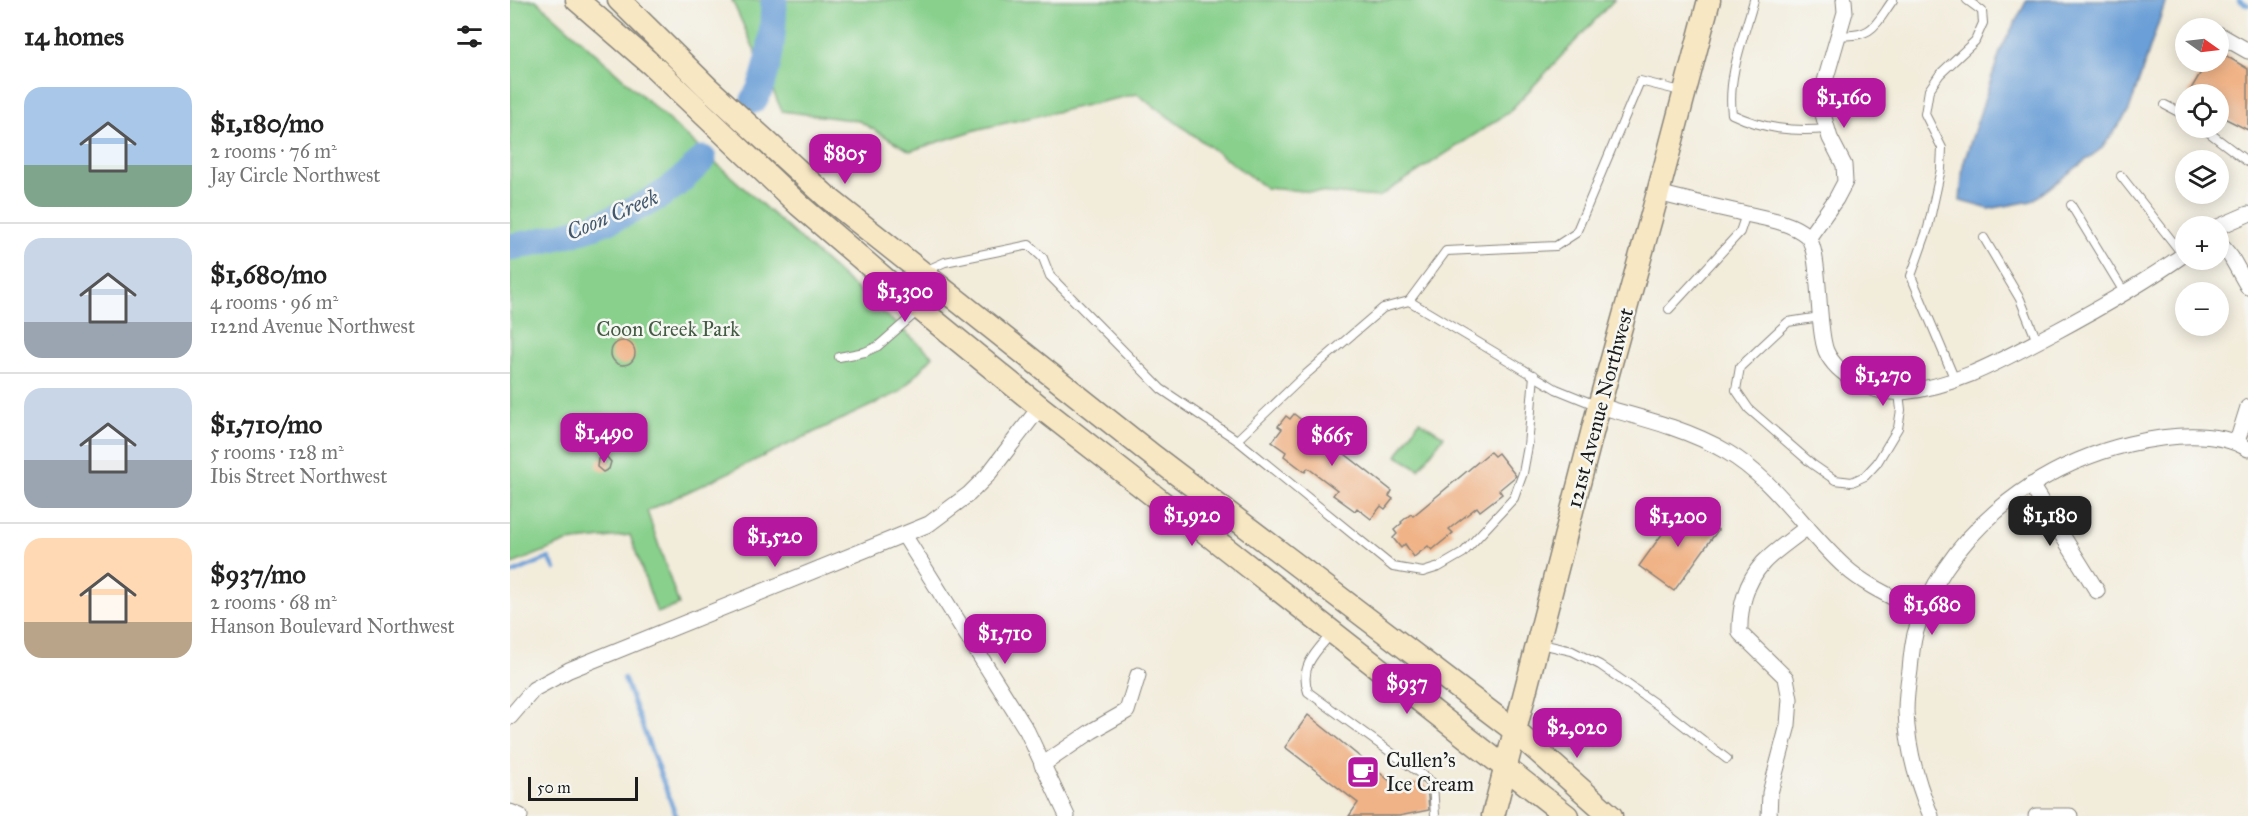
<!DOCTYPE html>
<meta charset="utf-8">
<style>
body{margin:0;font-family:"IM FELL Great Primer",serif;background:#f2f2f2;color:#222;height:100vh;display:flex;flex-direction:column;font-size:22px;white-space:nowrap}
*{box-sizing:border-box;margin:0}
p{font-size:20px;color:#767676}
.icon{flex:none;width:33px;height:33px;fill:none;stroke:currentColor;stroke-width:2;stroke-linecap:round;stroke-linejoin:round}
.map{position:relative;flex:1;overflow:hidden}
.details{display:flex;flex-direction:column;background:#fff;width:510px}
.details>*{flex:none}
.needle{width:39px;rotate:104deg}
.buttons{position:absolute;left:1665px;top:18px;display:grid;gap:12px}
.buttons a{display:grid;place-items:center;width:54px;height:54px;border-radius:50%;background:#fff;box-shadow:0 3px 15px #0003;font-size:30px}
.scale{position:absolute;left:18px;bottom:15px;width:110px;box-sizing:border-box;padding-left:6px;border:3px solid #1c1c1c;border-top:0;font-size:16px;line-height:21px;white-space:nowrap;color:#1c1c1c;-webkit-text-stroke:4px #f6f6f2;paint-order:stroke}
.price{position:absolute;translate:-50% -51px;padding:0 14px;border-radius:12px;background:#b5179e;color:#fff;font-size:20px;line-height:39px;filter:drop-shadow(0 2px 3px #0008)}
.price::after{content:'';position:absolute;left:50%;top:36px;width:18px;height:14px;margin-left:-9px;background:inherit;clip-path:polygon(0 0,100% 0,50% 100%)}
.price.selected{background:#222;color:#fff}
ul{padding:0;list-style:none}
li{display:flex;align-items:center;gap:18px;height:150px;padding:0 24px}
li+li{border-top:2px solid #e0e0e0}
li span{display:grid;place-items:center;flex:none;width:168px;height:120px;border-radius:18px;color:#555}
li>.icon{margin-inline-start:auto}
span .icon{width:72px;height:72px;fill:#fffc;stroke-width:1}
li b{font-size:26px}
h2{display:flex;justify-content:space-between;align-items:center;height:72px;padding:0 24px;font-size:26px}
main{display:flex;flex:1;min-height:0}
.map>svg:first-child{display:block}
</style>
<main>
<section class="details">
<h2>14 homes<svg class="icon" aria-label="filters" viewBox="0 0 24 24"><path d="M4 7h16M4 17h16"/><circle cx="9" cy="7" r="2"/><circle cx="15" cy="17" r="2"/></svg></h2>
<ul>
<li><span style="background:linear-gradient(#a9c7e8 65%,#7fa58c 0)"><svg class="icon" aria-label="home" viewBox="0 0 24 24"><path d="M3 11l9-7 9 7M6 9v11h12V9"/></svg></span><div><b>$1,180/mo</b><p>2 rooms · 76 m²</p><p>Jay Circle Northwest</p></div></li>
<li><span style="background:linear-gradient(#c9d6e8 70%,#9aa5b1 0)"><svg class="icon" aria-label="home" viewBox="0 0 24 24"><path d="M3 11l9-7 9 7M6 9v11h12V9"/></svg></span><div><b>$1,680/mo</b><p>4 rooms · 96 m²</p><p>122nd Avenue Northwest</p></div></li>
<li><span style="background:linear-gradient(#c9d6e8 60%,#9aa5b1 0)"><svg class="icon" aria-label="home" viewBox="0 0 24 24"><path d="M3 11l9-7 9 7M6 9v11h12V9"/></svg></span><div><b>$1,710/mo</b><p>5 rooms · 128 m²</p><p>Ibis Street Northwest</p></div></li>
<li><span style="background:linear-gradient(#ffd9b3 70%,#b9a48a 0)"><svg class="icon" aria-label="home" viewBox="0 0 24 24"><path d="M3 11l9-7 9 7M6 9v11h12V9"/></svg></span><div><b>$937/mo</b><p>2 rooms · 68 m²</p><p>Hanson Boulevard Northwest</p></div></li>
</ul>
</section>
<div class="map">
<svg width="1738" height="816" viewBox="0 0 1738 816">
<rect width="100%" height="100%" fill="#f6f6f2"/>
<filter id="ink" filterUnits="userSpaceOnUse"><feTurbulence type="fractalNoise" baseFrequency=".0167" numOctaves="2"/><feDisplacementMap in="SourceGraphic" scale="12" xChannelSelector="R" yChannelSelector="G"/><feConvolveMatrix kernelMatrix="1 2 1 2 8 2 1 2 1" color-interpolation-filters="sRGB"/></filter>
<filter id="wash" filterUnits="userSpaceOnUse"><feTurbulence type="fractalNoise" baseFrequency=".008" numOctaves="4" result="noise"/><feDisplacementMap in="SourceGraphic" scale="24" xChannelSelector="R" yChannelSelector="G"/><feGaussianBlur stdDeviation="1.35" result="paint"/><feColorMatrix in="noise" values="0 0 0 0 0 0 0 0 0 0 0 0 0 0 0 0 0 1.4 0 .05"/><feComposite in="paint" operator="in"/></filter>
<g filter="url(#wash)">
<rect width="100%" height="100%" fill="#f2ecdb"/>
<g fill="#88d08c" stroke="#527654" stroke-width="1.5">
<path d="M0 0H26C159 119 288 240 423 356L390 392 137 511 169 605 147 613 120 535 57 542 0 565Z"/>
<polygon points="222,0 1104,0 998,113 869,197 756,188 627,94 469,129 400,151 349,121 272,111"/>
<polygon points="909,421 934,436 909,469 887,456"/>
</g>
<polygon fill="#6b9fd7" stroke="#445e7a" stroke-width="1.5" points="1517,0 1656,0 1619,111 1592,148 1522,201 1479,209 1450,201 1453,165 1491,49"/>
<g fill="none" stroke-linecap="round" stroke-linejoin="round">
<g stroke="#6b9fd7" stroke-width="4.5">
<polyline points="1729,0 1738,5"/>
<polyline points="0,574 39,558 45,569"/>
<polyline points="114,678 166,816"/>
</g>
<g stroke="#6b9fd7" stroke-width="27">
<path d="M244 100C261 72 263 33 264 0"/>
<path d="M0 247C52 238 106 222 151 195 167 185 180 172 193 159"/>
</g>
</g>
<g id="blocks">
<g fill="#f0b387">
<polygon points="1708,51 1738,69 1738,130 1708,115 1708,94 1678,94 1697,62 1708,62"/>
<circle cx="113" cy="353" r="12"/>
<polygon points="784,414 882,491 879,496 883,499 875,509 871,506 861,519 847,508 845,511 823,495 827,490 798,468 795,472 774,456 776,452 762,442 772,429 768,426 776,416 780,419"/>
<polygon points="980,452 984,456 988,453 1006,476 989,490 992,494 970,511 967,507 939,529 943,533 922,550 918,546 904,557 895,544 891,548 883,538 887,534 884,530 892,523 891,522 901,514 903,516"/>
<polygon points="96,456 101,462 99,469 93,472 87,467 88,459"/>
<polygon points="1173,505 1208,530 1164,591 1129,566"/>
<polygon points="798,715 886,786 911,782 917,786 919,810 889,816 839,816 848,803 775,747"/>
</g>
</g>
</g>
<g filter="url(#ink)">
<use href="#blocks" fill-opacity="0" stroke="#87847c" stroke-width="1.5"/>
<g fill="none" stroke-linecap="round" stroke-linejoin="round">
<defs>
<g id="lane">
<path d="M1244 0C1234 37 1217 76 1222 114 1253 129 1283 132 1317 129"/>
<path d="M1328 35C1363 38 1365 25 1383 0"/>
<polyline points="1655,105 1676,116"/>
<polyline points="1693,128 1738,162"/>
<polyline points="1611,176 1673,255"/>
<polyline points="1561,205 1614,292"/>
<polyline points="1474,238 1510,299 1527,341"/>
<polyline points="415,271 435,262 519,245 533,258 540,276 651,389 727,440 883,567 913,572 929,567 953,553 1004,498 1013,473 1018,446 1024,375"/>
<polyline points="899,301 936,251 1046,246 1066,233 1130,81 1171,91"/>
<polyline points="1159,309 1230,232 1236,214"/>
<polyline points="1310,317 1278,322 1230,367 1226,390 1239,409 1302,464 1325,480 1342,482 1355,476 1367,463 1388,428 1391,410 1389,393"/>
<polyline points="329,357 355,352 368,346 409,310"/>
<polyline points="1445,380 1401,276 1418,228 1431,169 1432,148 1415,114 1419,90 1430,74 1465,41 1473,23 1472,11 1457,0"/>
<polyline points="727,440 794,376 873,308 899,301 1046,389 1088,406"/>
<path d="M822 633C806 652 789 666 798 692L923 783 925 816"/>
<polyline points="1031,644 1062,651 1090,665 1150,707 1217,759"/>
</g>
<g id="street">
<polyline points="1708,34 1738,51"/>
<path d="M1148 193C1175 200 1201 206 1228 212 1250 218 1278 220 1296 235 1312 249 1306 326 1316 351 1327 376 1365 395 1392 392 1447 387 1495 358 1543 333 1588 309 1634 283 1676 253"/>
<polyline points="1708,227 1738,214"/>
<polyline points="1299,237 1326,199 1335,182 1334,165 1320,138 1312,111 1315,81 1335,12 1334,0"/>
<polyline points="1708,241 1721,257 1738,287"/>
<path d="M1089 406C1132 418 1178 429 1217 452 1264 479 1295 531 1335 567 1357 587 1387 599 1413 613"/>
<polyline points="1727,442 1738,407"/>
<polyline points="1521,485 1587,591"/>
<polyline points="394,535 517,731 557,816"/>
<polyline points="0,717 24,689 59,670 419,524 459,494 477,476 530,407"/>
<polyline points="532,765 582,731 617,711 628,675"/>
<polyline points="0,812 10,816"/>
<path d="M1259 816 1260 793 1278 725 1280 699 1276 678 1230 633C1229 608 1236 582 1253 563 1265 550 1283 539 1297 527"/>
<path d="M1421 816C1407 783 1397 747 1396 711 1396 697 1398 683 1400 670 1401 658 1402 646 1405 634 1433 537 1523 467 1619 444 1654 436 1706 429 1738 449"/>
<polyline points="1526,816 1560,816"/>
</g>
<g id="secondary">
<polyline points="67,0 142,65 289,205 410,309 530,407 653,503 691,529 1057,816"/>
<polyline points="109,0 197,87 317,197 642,455 1005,731 1101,816"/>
<polyline points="983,816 1089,406 1148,193 1199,0"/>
</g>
</defs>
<use href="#lane" stroke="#87847c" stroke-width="10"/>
<use href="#street" stroke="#87847c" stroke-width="17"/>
<use href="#secondary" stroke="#87847c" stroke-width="25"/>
<use href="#lane" stroke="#fff" stroke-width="8"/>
<use href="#street" stroke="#fff" stroke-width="15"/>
<use href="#secondary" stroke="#f8e7c3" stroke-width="22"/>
</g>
</g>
<defs>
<symbol id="cafe-square" viewBox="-11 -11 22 22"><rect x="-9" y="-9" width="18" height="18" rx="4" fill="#b5179e" stroke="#f6f6f2"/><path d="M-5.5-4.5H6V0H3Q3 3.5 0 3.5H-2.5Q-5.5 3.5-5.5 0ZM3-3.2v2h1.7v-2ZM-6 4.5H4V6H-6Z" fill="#fff"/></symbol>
</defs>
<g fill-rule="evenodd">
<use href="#cafe-square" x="834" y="753" width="38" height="38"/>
</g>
<g text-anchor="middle" stroke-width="5" stroke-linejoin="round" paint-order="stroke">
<g font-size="21" fill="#425b43" stroke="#f6f6f2">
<text x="158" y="336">Coon Creek Park</text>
</g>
<g font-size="21" fill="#1c1c1c" stroke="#f6f6f2">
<text transform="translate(1090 408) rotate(-75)" y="7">121st Avenue Northwest</text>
</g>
<g font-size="21" fill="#1c1c1c" stroke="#f6f6f2" text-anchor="start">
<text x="876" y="767">Cullen's<tspan x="876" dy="24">Ice Cream</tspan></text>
</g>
<g font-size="22" font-style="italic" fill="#405770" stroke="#f6f6f2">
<text transform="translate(102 214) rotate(-23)" y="8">Coon Creek</text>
</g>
</g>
</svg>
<div class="buttons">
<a><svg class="needle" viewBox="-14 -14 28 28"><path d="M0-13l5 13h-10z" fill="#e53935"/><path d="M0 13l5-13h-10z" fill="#767676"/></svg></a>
<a><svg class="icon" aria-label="locate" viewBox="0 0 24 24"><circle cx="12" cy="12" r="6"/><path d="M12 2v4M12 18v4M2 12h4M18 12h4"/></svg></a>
<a><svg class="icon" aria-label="layers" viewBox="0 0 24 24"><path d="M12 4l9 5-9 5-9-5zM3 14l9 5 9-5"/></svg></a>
<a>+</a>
<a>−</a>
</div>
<div class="scale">50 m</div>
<b class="price" style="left:1334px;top:129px">$1,160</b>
<b class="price" style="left:335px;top:185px">$805</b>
<b class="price" style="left:395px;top:323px">$1,300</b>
<b class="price" style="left:1373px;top:407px">$1,270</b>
<b class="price" style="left:94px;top:464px">$1,490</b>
<b class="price" style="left:822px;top:467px">$665</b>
<b class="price" style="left:682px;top:547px">$1,920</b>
<b class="price selected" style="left:1540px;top:547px">$1,180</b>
<b class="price" style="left:1168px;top:548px">$1,200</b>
<b class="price" style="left:265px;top:568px">$1,520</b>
<b class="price" style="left:1422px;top:636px">$1,680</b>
<b class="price" style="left:495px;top:665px">$1,710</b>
<b class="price" style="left:897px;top:715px">$937</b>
<b class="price" style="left:1067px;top:759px">$2,020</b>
</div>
</main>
